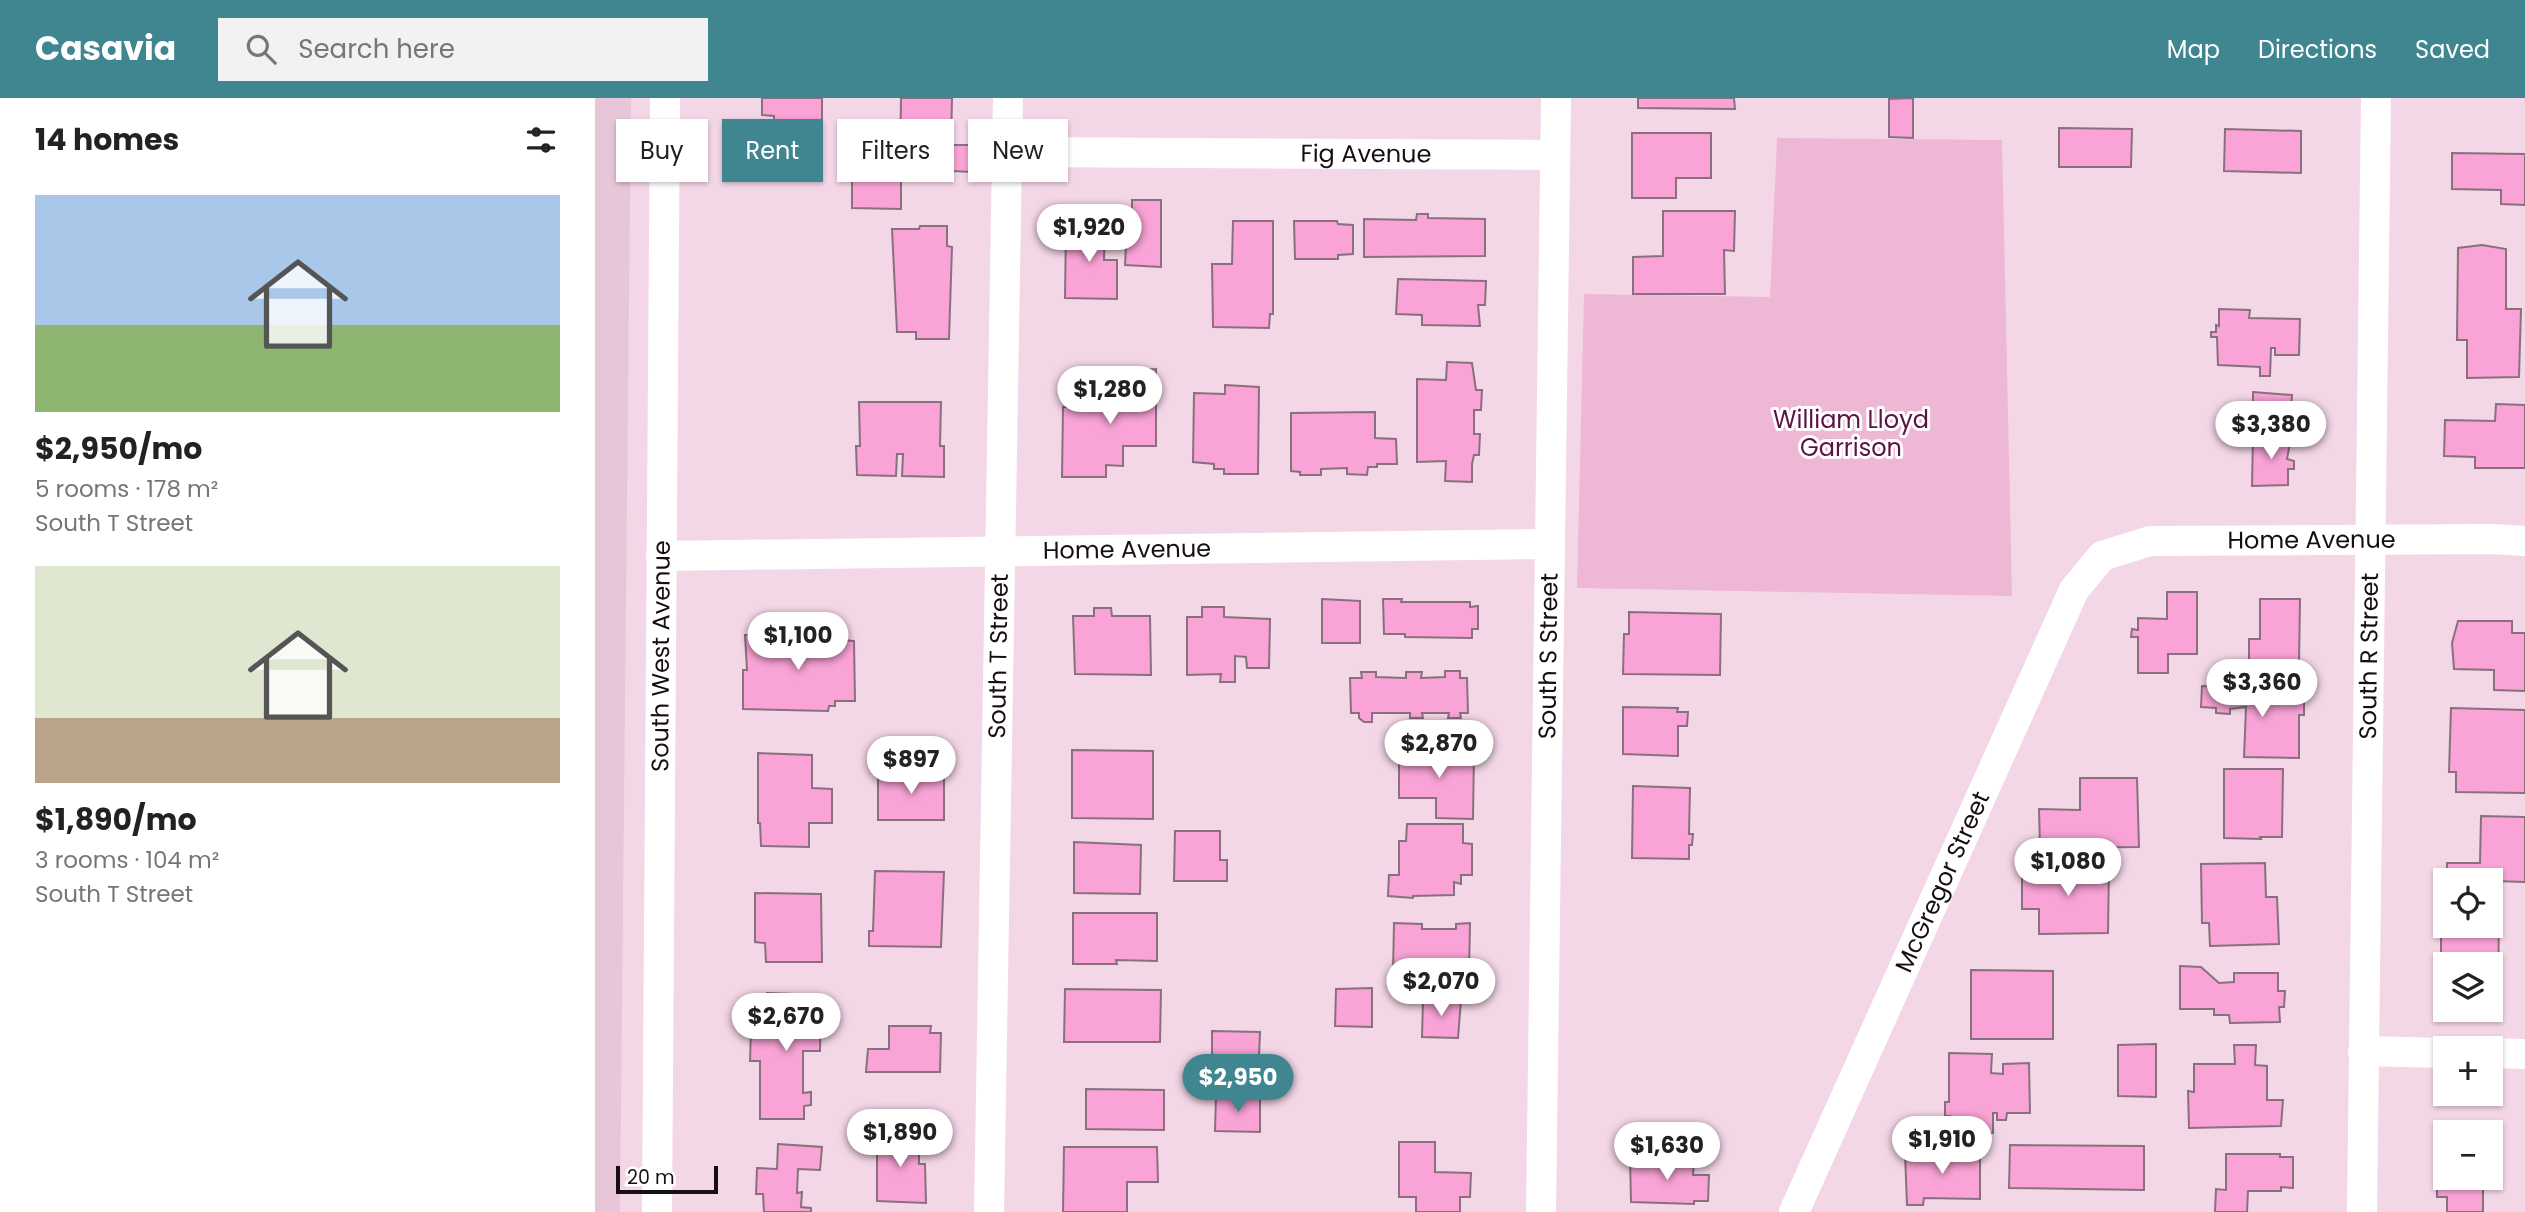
<!DOCTYPE html>
<meta charset="utf-8">
<style>
body{margin:0;font-family:Poppins,sans-serif;background:#f2f2f2;color:#222;height:100vh;display:flex;flex-direction:column;font-size:26px;white-space:nowrap}
*{box-sizing:border-box;margin:0}
p{font-size:23px;color:#767676}
.icon{flex:none;width:38px;height:38px;fill:none;stroke:currentColor;stroke-width:2;stroke-linecap:round;stroke-linejoin:round}
.map{position:relative;flex:1;overflow:hidden}
.drawer{display:flex;flex-direction:column;background:#fff;width:595px}
.drawer>*{flex:none}
.top-card{position:absolute;left:21px;top:21px;width:665px;height:63px;display:flex;gap:14px}
.controls{position:absolute;left:1838px;top:770px;display:grid;gap:14px}
.controls a{display:grid;place-items:center;width:70px;height:70px;border-radius:0px;background:#fff;box-shadow:0 2px 5px #0004;font-size:35px}
.scale{position:absolute;left:21px;bottom:18px;width:102px;box-sizing:border-box;padding-left:7px;border:4px solid #170e14;border-top:0;font-size:19px;line-height:24px;white-space:nowrap;color:#170e14;-webkit-text-stroke:5px #fff;paint-order:stroke}
.price{position:absolute;translate:-50% -60px;padding:0 16px;border-radius:24px;background:#fff;color:#222;font-size:23px;line-height:46px;filter:drop-shadow(0 2px 4px #0008)}
.price::after{content:'';position:absolute;left:50%;top:42px;width:21px;height:16px;margin-left:-10px;background:inherit;clip-path:polygon(0 0,100% 0,50% 100%)}
.price.on{background:#3f8690;color:#fff}
ul{padding:0;list-style:none}
li{display:grid;align-content:center;gap:14px;height:371px;padding:0 35px}
li span{display:grid;place-items:center;height:217px;border-radius:0px;color:#555}
li>.icon{margin-inline-start:auto}
span .icon{width:126px;height:126px;fill:#fffc;stroke-width:1}
li b{font-size:30px}
h2{display:flex;justify-content:space-between;align-items:center;height:84px;padding:0 35px;font-size:30px}
.chip{padding:0 24px;border-radius:0px;background:#fff;box-shadow:0 2px 5px #0004;font-size:24px;line-height:63px}
.chip.on{background:#3f8690;color:#fff}
header{display:flex;align-items:center;gap:42px;box-sizing:border-box;height:98px;padding:0 35px;background:#3f8690;color:#fff}
header strong{font-size:33px}
nav{display:flex;gap:38px;margin-inline-start:auto;font-size:24px}
.search{width:490px;height:63px;background:#f2f2f2;display:flex;align-items:center;gap:18px;box-sizing:border-box;padding:0 24px;border-radius:0px;color:#767676;font-size:26px}
main{display:flex;flex:1;min-height:0}
.map>svg:first-child{display:block}
</style>
<header>
<strong>Casavia</strong>
<div class="search"><svg class="icon" aria-label="search" viewBox="0 0 24 24"><circle cx="10" cy="10" r="6"/><path d="M15 15l6 6"/></svg>Search here</div>
<nav><a>Map</a><a>Directions</a><a>Saved</a></nav>
</header>
<main>
<section class="drawer">
<h2>14 homes<svg class="icon" aria-label="filters" viewBox="0 0 24 24"><path d="M4 7h16M4 17h16"/><circle cx="9" cy="7" r="2"/><circle cx="15" cy="17" r="2"/></svg></h2>
<ul>
<li><span style="background:linear-gradient(#a9c7e8 60%,#8fb573 0)"><svg class="icon" aria-label="home" viewBox="0 0 24 24"><path d="M3 11l9-7 9 7M6 9v11h12V9"/></svg></span><div><b>$2,950/mo</b><p>5 rooms · 178 m²</p><p>South T Street</p></div></li>
<li><span style="background:linear-gradient(#dfe7d0 70%,#b9a48a 0)"><svg class="icon" aria-label="home" viewBox="0 0 24 24"><path d="M3 11l9-7 9 7M6 9v11h12V9"/></svg></span><div><b>$1,890/mo</b><p>3 rooms · 104 m²</p><p>South T Street</p></div></li>
</ul>
</section>
<div class="map">
<svg width="1930" height="1114" viewBox="0 0 1930 1114">
<rect width="100%" height="100%" fill="#f4d7e7"/>
<polygon fill="#e8c6d9" points="0,0 36,0 25,1114 0,1114"/>
<polygon fill="#eeb7d6" points="1182,40 1407,42 1417,498 982,490 989,196 1175,199"/>
<g fill="#f9a3d6" stroke="#89707e" stroke-width="2">
<polygon points="167,0 227,0 227,79 168,76 168,48 179,48 179,18 167,17"/>
<polygon points="306,0 357,0 356,47 377,47 377,74 357,73 357,76 323,75 323,69 306,69 306,111 257,110 257,63 305,64"/>
<polygon points="1043,0 1139,0 1140,11 1043,10"/>
<polygon points="1318,0 1318,40 1294,39 1294,1"/>
<polygon points="1464,30 1537,31 1536,69 1464,69"/>
<polygon points="1630,31 1706,33 1706,75 1629,73"/>
<polygon points="1037,35 1116,35 1116,80 1081,80 1081,100 1037,100"/>
<polygon points="1857,55 1930,56 1930,107 1906,106 1906,92 1857,91"/>
<polygon points="537,102 566,102 566,169 530,167 532,126 537,126"/>
<polygon points="1068,113 1140,113 1139,153 1129,152 1130,196 1038,196 1038,159 1068,158"/>
<polygon points="822,116 833,116 833,120 890,121 890,158 769,159 769,121 821,122"/>
<polygon points="638,123 678,123 678,216 675,216 674,230 618,229 617,166 637,166"/>
<polygon points="699,123 742,123 743,126 758,127 758,156 743,157 743,161 700,161"/>
<polygon points="487,124 510,127 509,162 522,162 522,201 470,200 471,126"/>
<polygon points="325,128 352,128 352,148 357,149 354,241 321,241 321,234 302,234 297,131 324,131"/>
<polygon points="1887,147 1911,151 1911,211 1926,211 1924,279 1872,280 1872,242 1862,242 1863,150"/>
<polygon points="803,181 891,183 890,207 883,207 885,228 827,227 827,217 801,216"/>
<polygon points="1624,211 1655,212 1654,220 1705,221 1704,257 1680,257 1680,250 1676,250 1675,278 1665,278 1665,269 1623,267 1622,239 1616,239 1616,234 1621,234 1621,227 1624,228"/>
<polygon points="852,264 877,265 881,292 887,292 886,312 879,312 879,336 885,336 884,357 879,357 877,366 877,384 850,383 851,363 822,364 822,281 851,282"/>
<polygon points="561,271 561,348 528,348 528,368 511,367 511,379 467,379 468,309 521,309 519,273"/>
<polygon points="630,287 664,289 663,376 629,376 629,371 619,371 619,366 598,364 599,295 630,296"/>
<polygon points="1658,294 1697,297 1696,311 1700,310 1700,322 1696,322 1696,339 1658,338"/>
<polygon points="264,304 346,304 345,348 349,348 349,379 307,378 308,356 302,356 301,378 262,377 261,348 265,348"/>
<polygon points="1901,306 1930,307 1930,370 1880,370 1880,359 1849,358 1850,322 1900,323"/>
<polygon points="780,314 780,340 801,341 802,366 782,366 782,369 773,369 772,377 752,376 752,370 726,371 726,377 705,377 705,374 696,373 696,315"/>
<polygon points="1658,338 1696,339 1692,361 1699,363 1699,371 1693,371 1693,387 1657,388"/>
<polygon points="1572,494 1602,494 1602,556 1573,556 1573,575 1543,575 1543,539 1536,539 1537,531 1543,532 1543,520 1572,521"/>
<polygon points="727,501 765,503 765,545 727,545"/>
<polygon points="788,501 807,501 806,504 875,504 875,509 883,508 883,531 877,531 877,540 810,539 810,536 789,536"/>
<polygon points="1665,501 1705,501 1704,567 1654,566 1654,541 1665,541"/>
<polygon points="607,509 629,509 629,519 675,521 674,570 652,570 651,559 640,558 640,584 625,584 626,576 592,577 592,519 607,519"/>
<polygon points="499,510 516,510 517,518 555,518 556,577 480,576 478,518 499,518"/>
<polygon points="1034,514 1126,516 1125,577 1028,576 1029,536 1034,536"/>
<polygon points="1863,523 1917,523 1917,535 1930,535 1930,593 1899,592 1899,572 1859,571 1857,545"/>
<polygon points="244,536 244,542 259,543 260,603 240,603 240,608 234,608 233,613 148,611 148,572 152,572 150,537"/>
<polygon points="850,573 865,573 865,580 872,580 873,615 865,615 866,620 853,620 854,615 827,615 828,620 815,620 815,615 777,615 777,624 769,624 764,620 764,615 756,615 755,580 767,580 766,574 781,574 781,579 811,580 811,574 827,574 826,580 850,579"/>
<polygon points="1607,588 1668,589 1668,596 1709,597 1709,617 1704,617 1704,660 1649,659 1651,609 1635,611 1635,616 1621,615 1621,610 1606,609"/>
<polygon points="1028,609 1083,610 1082,614 1093,614 1092,628 1083,628 1083,658 1028,656"/>
<polygon points="1856,610 1930,612 1930,695 1861,694 1861,674 1854,674"/>
<polygon points="804,651 868,651 868,654 879,654 878,721 841,720 841,700 804,700"/>
<polygon points="477,652 558,653 558,721 477,720"/>
<polygon points="163,655 217,657 217,690 237,691 237,725 214,725 214,749 166,748 165,725 163,725"/>
<polygon points="1629,671 1688,671 1687,739 1665,739 1666,741 1629,740"/>
<rect x="283" y="674" width="66" height="48"/>
<polygon points="1485,680 1542,680 1544,749 1445,750 1444,711 1485,712"/>
<polygon points="1038,688 1095,690 1094,736 1098,736 1097,747 1094,747 1094,761 1037,760"/>
<polygon points="1886,718 1930,719 1930,784 1899,783 1895,787 1895,782 1852,782 1852,765 1885,765"/>
<polygon points="812,726 868,726 868,745 877,746 877,777 866,777 866,786 859,784 859,797 818,798 818,800 793,798 794,777 804,777 804,743 811,743"/>
<polygon points="580,733 625,733 625,762 632,762 632,783 579,783"/>
<polygon points="479,744 546,747 545,796 479,795"/>
<polygon points="1670,765 1671,799 1682,799 1684,846 1615,848 1614,825 1607,825 1606,766"/>
<polygon points="1427,768 1514,769 1513,835 1444,836 1444,811 1427,811"/>
<polygon points="280,773 349,774 346,849 274,848 274,833 278,833"/>
<polygon points="160,795 226,796 227,864 171,864 170,845 160,844"/>
<polygon points="478,815 562,815 562,863 521,862 522,866 478,866"/>
<polygon points="1904,818 1903,892 1895,892 1895,866 1850,866 1850,870 1846,870 1846,835 1853,835 1853,828 1895,828 1895,819"/>
<polygon points="799,825 827,826 827,831 861,831 861,826 875,825 874,876 798,874"/>
<polygon points="1585,868 1606,869 1624,885 1639,884 1639,875 1683,875 1683,893 1690,893 1689,909 1684,909 1685,924 1635,925 1634,917 1619,917 1619,911 1585,911"/>
<polygon points="1376,872 1458,873 1458,941 1376,941"/>
<polygon points="777,890 777,929 740,928 741,891"/>
<polygon points="470,891 566,892 565,944 469,944"/>
<polygon points="172,895 226,897 225,953 208,953 208,995 216,994 216,1007 209,1008 209,1021 165,1021 165,963 155,963 156,932 166,932 166,927 171,928"/>
<polygon points="828,901 866,902 863,940 827,939"/>
<polygon points="294,928 336,928 335,935 346,935 345,974 271,974 273,951 294,951"/>
<polygon points="617,933 665,934 664,959 617,958"/>
<polygon points="1561,946 1561,999 1523,998 1523,947"/>
<polygon points="1639,947 1661,947 1660,967 1672,968 1672,1002 1688,1002 1686,1028 1594,1030 1593,993 1599,994 1599,966 1640,966"/>
<polygon points="1354,955 1397,956 1396,975 1408,976 1408,966 1434,965 1435,1015 1412,1015 1411,1022 1402,1022 1402,1015 1398,1015 1398,1035 1355,1034 1355,1018 1350,1018 1350,1004 1354,1004"/>
<polygon points="491,991 569,992 569,1032 491,1031"/>
<polygon points="621,997 665,998 665,1034 620,1033"/>
<polygon points="1843,1024 1889,1025 1889,1034 1850,1034 1850,1080 1888,1080 1888,1114 1852,1114 1852,1099 1842,1099"/>
<polygon points="282,1036 324,1037 324,1066 330,1066 331,1105 282,1103"/>
<polygon points="804,1044 840,1044 840,1074 876,1075 875,1099 865,1099 865,1114 821,1114 821,1099 804,1099"/>
<polygon points="183,1046 227,1049 225,1072 203,1071 202,1095 207,1094 206,1109 216,1110 216,1114 169,1114 168,1096 161,1096 162,1070 182,1071"/>
<polygon points="1415,1047 1549,1048 1549,1092 1414,1090"/>
<polygon points="469,1049 562,1049 563,1084 532,1084 532,1114 468,1114"/>
<polygon points="1357,1053 1385,1053 1385,1101 1329,1100 1328,1107 1312,1107 1310,1055"/>
<polygon points="1631,1056 1685,1056 1685,1059 1698,1059 1698,1090 1686,1089 1686,1093 1653,1093 1652,1114 1620,1114 1621,1091 1631,1092"/>
<polygon points="1035,1060 1099,1061 1098,1077 1114,1077 1113,1103 1099,1103 1099,1106 1036,1104"/>
</g>
<g fill="none" stroke-linecap="round" stroke-linejoin="round">
<g stroke="#fff" stroke-width="30">
<path id="s1" d="M412 54 960 57"/>
<path id="s2" d="M66 458 954 446"/>
<polyline points="1768,953 1850,955"/>
<polyline points="1895,955 1930,956"/>
<path id="s3" d="M62 1114 70 0"/>
<path id="s4" d="M394 1114 413 0"/>
<path id="s5" d="M946 1114 961 0"/>
<path id="s6" d="M1199 1114 1479 492 1507 458 1555 443 1898 441 1930 443"/>
<path id="s7" d="M1767 1114 1781 0"/>
</g>
</g>
<g text-anchor="middle" stroke-width="6" stroke-linejoin="round" paint-order="stroke">
<g font-size="24" fill="#170e14" stroke="#fff">
<text dy="8" stroke="none"><textPath href="#s1" startOffset="359">Fig Avenue</textPath></text>
<text dy="8" stroke="none"><textPath href="#s6" startOffset="938">Home Avenue</textPath></text>
<text dy="8" stroke="none"><textPath href="#s2" startOffset="466">Home Avenue</textPath></text>
<text dy="8" stroke="none"><textPath href="#s3" startOffset="556">South West Avenue</textPath></text>
<text dy="8" stroke="none"><textPath href="#s4" startOffset="556">South T Street</textPath></text>
<text dy="8" stroke="none"><textPath href="#s5" startOffset="556">South S Street</textPath></text>
<text dy="8" stroke="none"><textPath href="#s7" startOffset="556">South R Street</textPath></text>
<text dy="8" stroke="none"><textPath href="#s6" startOffset="362">McGregor Street</textPath></text>
</g>
<g font-size="24" fill="#5c1244" stroke="#fff">
<text x="1256" y="330">William Lloyd<tspan x="1256" dy="28">Garrison</tspan></text>
</g>
</g>
</svg>
<div class="controls">
<a><svg class="icon" aria-label="locate" viewBox="0 0 24 24"><circle cx="12" cy="12" r="6"/><path d="M12 2v4M12 18v4M2 12h4M18 12h4"/></svg></a>
<a><svg class="icon" aria-label="layers" viewBox="0 0 24 24"><path d="M12 4l9 5-9 5-9-5zM3 14l9 5 9-5"/></svg></a>
<a>+</a>
<a>−</a>
</div>
<div class="scale">20 m</div>
<b class="price" style="left:494px;top:166px">$1,920</b>
<b class="price" style="left:515px;top:328px">$1,280</b>
<b class="price" style="left:1676px;top:363px">$3,380</b>
<b class="price" style="left:203px;top:574px">$1,100</b>
<b class="price" style="left:1667px;top:621px">$3,360</b>
<b class="price" style="left:844px;top:682px">$2,870</b>
<b class="price" style="left:316px;top:698px">$897</b>
<b class="price" style="left:1473px;top:800px">$1,080</b>
<b class="price" style="left:846px;top:920px">$2,070</b>
<b class="price" style="left:191px;top:955px">$2,670</b>
<b class="price on" style="left:643px;top:1016px">$2,950</b>
<b class="price" style="left:305px;top:1071px">$1,890</b>
<b class="price" style="left:1347px;top:1078px">$1,910</b>
<b class="price" style="left:1072px;top:1084px">$1,630</b>
<div class="top-card">
<a class="chip">Buy</a>
<a class="chip on">Rent</a>
<a class="chip">Filters</a>
<a class="chip">New</a>
</div>
</div>
</main>
